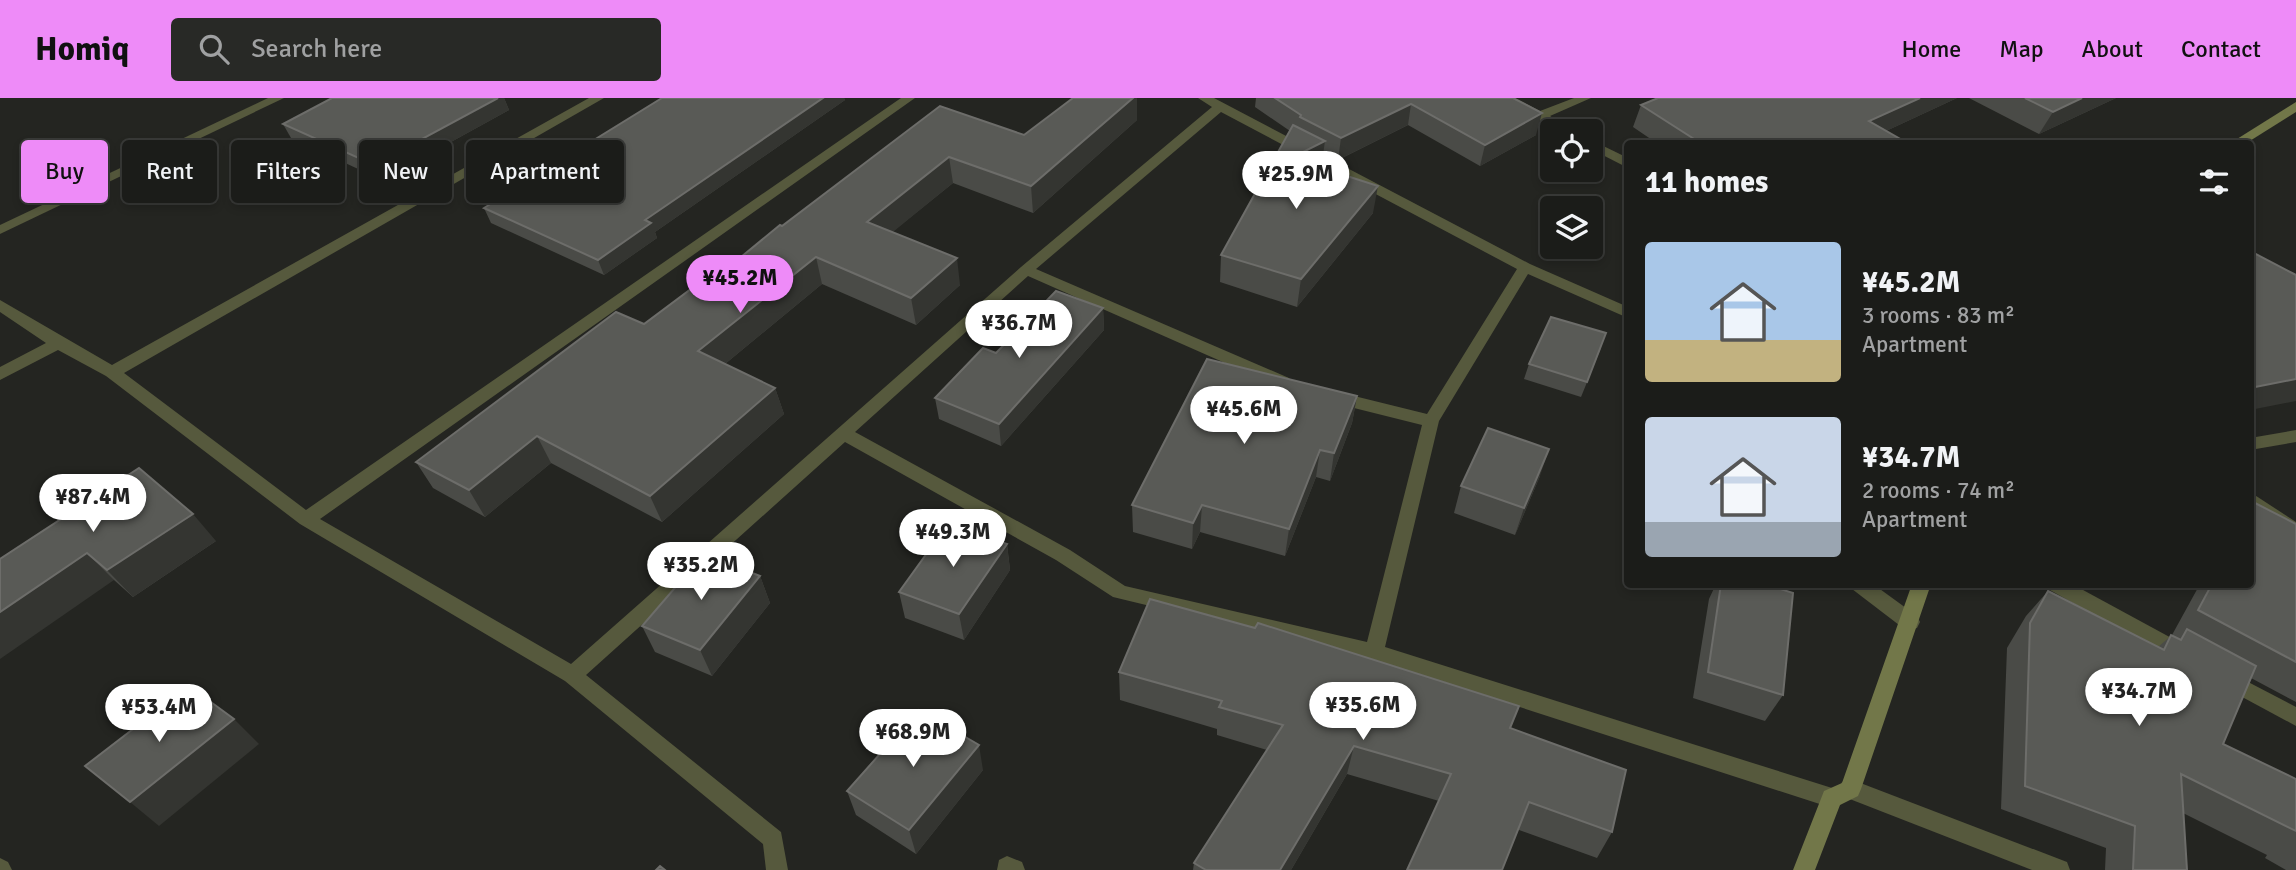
<!DOCTYPE html>
<meta charset="utf-8">
<style>
body{margin:0;font-family:Signika,sans-serif;background:#282926;color:#f1f3f6;height:100vh;display:flex;flex-direction:column;font-size:26px;white-space:nowrap}
*{box-sizing:border-box;margin:0}
p{font-size:23px;color:#a0a1a2}
.icon{flex:none;width:38px;height:38px;fill:none;stroke:currentColor;stroke-width:2;stroke-linecap:round;stroke-linejoin:round}
.map{position:relative;flex:1;overflow:hidden}
.side{position:absolute;left:1624px;top:42px;width:630px;height:448px;display:flex;flex-direction:column;background:#1b1c19;border-radius:7px;box-shadow:0 4px 10px #0003,0 0 0 2px #393a38}
.side>*{flex:none}
.top-card{position:absolute;left:21px;top:42px;width:665px;height:63px;display:flex;gap:14px}
.fabs{position:absolute;left:1540px;top:21px;display:grid;gap:14px}
.fabs a{display:grid;place-items:center;width:63px;height:63px;border-radius:7px;background:#1b1c19;box-shadow:0 4px 10px #0003,0 0 0 2px #393a38;font-size:35px}
.price{position:absolute;translate:-50% -60px;padding:0 16px;border-radius:24px;background:#fff;color:#222;font-size:23px;line-height:46px;filter:drop-shadow(0 2px 4px #0008)}
.price::after{content:'';position:absolute;left:50%;top:42px;width:21px;height:16px;margin-left:-10px;background:inherit;clip-path:polygon(0 0,100% 0,50% 100%)}
.price.current{background:#ee8bf8;color:#111}
ul{padding:0;list-style:none}
li{display:flex;align-items:center;gap:21px;height:175px;padding:0 21px}
li span{display:grid;place-items:center;flex:none;width:196px;height:140px;border-radius:7px;color:#555}
li>.icon{margin-inline-start:auto}
span .icon{width:84px;height:84px;fill:#fffc;stroke-width:1}
li b{font-size:30px}
h2{display:flex;justify-content:space-between;align-items:center;height:84px;padding:0 21px;font-size:30px}
.pill{padding:0 24px;border-radius:7px;background:#1b1c19;box-shadow:0 4px 10px #0003,0 0 0 2px #393a38;font-size:24px;line-height:63px}
.pill.current{background:#ee8bf8;color:#111}
header{display:flex;align-items:center;gap:42px;box-sizing:border-box;height:98px;padding:0 35px;background:#ee8bf8;color:#111}
header strong{font-size:33px}
nav{display:flex;gap:38px;margin-inline-start:auto;font-size:24px}
.search{width:490px;height:63px;background:#282926;display:flex;align-items:center;gap:18px;box-sizing:border-box;padding:0 24px;border-radius:7px;color:#a0a1a2;font-size:26px}
.map>svg:first-child{display:block}
</style>
<header>
<strong>Homiq</strong>
<div class="search"><svg class="icon" aria-label="search" viewBox="0 0 24 24"><circle cx="10" cy="10" r="6"/><path d="M15 15l6 6"/></svg>Search here</div>
<nav><a>Home</a><a>Map</a><a>About</a><a>Contact</a></nav>
</header>
<div class="map">
<svg width="2296" height="772" viewBox="0 0 2296 772">
<rect width="100%" height="100%" fill="#242521"/>
<g fill="none" stroke-linecap="round" stroke-linejoin="round">
<g fill="#56593d" fill-rule="evenodd">
<polygon points="268,0 284,0 0,136 0,127"/>
<path d="M589 0H604L124 275 306 412 901 0H915L320 421 571 566 1021 169 1212 9 1198 0H1214L1530 166 1628 209V220L1528 176 1439 323 1385 549 1832 690 1840 693 1843 700 1840 707 1832 710 1374 562 1113 499 1056 462 845 344 586 577 781 734 788 772H766L763 746 565 583 300 426 106 278 58 252 0 282V269L46 245 0 214V202L112 267ZM1221 14 1517 171 1427 316 1334 293 1326 299 1334 305 1422 327 1367 544 1125 488 1070 452 855 334 1028 178 1277 288H1289L1291 284 1289 280 1036 171Z"/>
<polygon points="1500,0 1515,0 1540,13 1574,0 1591,0 1550,18 1573,33 1558,33"/>
<polygon points="1591,42 1628,60 1628,70 1591,51"/>
<polygon points="2296,332 2296,344 2250,352 2250,340"/>
<polygon points="2250,394 2296,424 2296,440 2250,410"/>
<polygon points="1850,486 1873,486 1917,518 1920,524 1917,530 1910,532 1903,530 1852,491"/>
<polygon points="2046,486 2072,486 2188,549 2191,555 2188,561 2181,563 2174,561 2048,491"/>
<polygon points="2227,573 2296,609 2296,628 2220,587 2217,581 2220,575"/>
<polygon points="1850,681 2067,764 2070,772 2032,772 1842,698 1839,691 1842,684"/>
<polygon points="1007,758 1022,764 1025,772 997,772 999,762"/>
<polygon points="0,760 8,764 12,772 0,772"/>
</g>
<g fill="#727749" fill-rule="evenodd">
<polygon points="2296,4 2296,14 2245,46 2229,46"/>
<polygon points="1912,486 1931,486 1861,691 1858,698 1840,707 1815,772 1793,772 1824,693 1842,685"/>
</g>
</g>
<g fill="#4a4b47">
<polygon points="332,0 504,0 509,12 382,82 291,40 283,26"/>
<polygon points="662,0 844,0 845,2 655,134 657,140 604,177 491,125 484,110"/>
<polygon points="1256,0 1513,0 1536,37 1480,68 1408,27 1338,62 1323,54 1321,70 1373,115 1297,209 1220,184 1221,157 1290,33 1255,9"/>
<polygon points="1658,0 1957,0 1886,33 1909,46 1658,46 1633,29 1641,7"/>
<polygon points="1969,0 2116,0 2039,36"/>
<polygon points="940,8 1024,37 1137,22 1033,115 953,85 892,134 960,187 916,227 822,186 725,266 775,290 784,316 662,424 551,365 485,419 433,390 416,364 644,226 724,173"/>
<polygon points="1103,210 1104,232 1001,348 939,321 935,300 996,255"/>
<polygon points="1601,250 1581,299 1524,281 1529,266"/>
<polygon points="1357,298 1352,325 1330,383 1316,379 1285,458 1200,434 1192,451 1133,434 1132,407"/>
<polygon points="1540,378 1515,437 1454,415 1461,388"/>
<polygon points="2253,404 2296,426 2296,604 2251,580 2223,646 2296,681 2296,772 2286,772 2265,760 2267,757 2183,715 2187,772 2105,772 2106,750 2001,711 2007,550 2026,518 2048,493 2158,549 2172,537 2200,486 2250,486 2250,406"/>
<polygon points="216,443 133,499 114,482 0,461"/>
<polygon points="1007,446 1010,472 964,542 905,520 899,494"/>
<polygon points="760,478 770,505 712,578 655,554 642,528"/>
<polygon points="1716,486 1765,486 1783,597 1765,623 1693,600 1709,501"/>
<polygon points="1119,574 1510,630 1612,734 1597,760 1439,703 1347,676 1291,772 1193,772 1194,765 1267,652 1217,637 1217,631 1120,602"/>
<polygon points="983,672 916,756 856,717 847,693"/>
</g>
<g fill="#343531">
<polygon points="498,0 504,0 509,12 382,82 374,67"/>
<polygon points="823,0 844,0 845,2 655,134 657,140 604,177 598,162 645,122"/>
<polygon points="1133,0 1137,0 1137,22 1033,115 1031,88"/>
<polygon points="1920,0 1957,0 1858,46 1869,23"/>
<polygon points="2082,0 2116,0 2039,36 2053,14"/>
<polygon points="1411,6 1408,27 1338,62 1341,40"/>
<polygon points="1542,15 1536,37 1480,68 1485,47"/>
<polygon points="1325,43 1321,70 1291,60"/>
<polygon points="949,59 953,85 872,151 867,124"/>
<polygon points="1378,88 1373,115 1297,209 1301,181"/>
<polygon points="816,159 822,186 708,280 698,253"/>
<polygon points="957,160 960,187 916,227 911,200"/>
<polygon points="1103,210 1104,232 1001,348 999,326"/>
<polygon points="2296,281 2296,303 2250,312 2250,290"/>
<polygon points="775,290 784,316 662,424 650,398"/>
<polygon points="1357,298 1352,325 1330,383 1334,355"/>
<polygon points="537,338 551,365 485,419 469,392"/>
<polygon points="1549,351 1540,378 1515,437 1524,410"/>
<polygon points="1320,352 1316,379 1285,458 1289,431"/>
<polygon points="1202,407 1200,434 1192,451 1193,425"/>
<polygon points="193,416 216,443 133,499 107,472"/>
<polygon points="1007,446 1010,472 964,542 959,516"/>
<polygon points="87,455 114,482 0,561 0,514"/>
<polygon points="760,478 770,505 712,578 700,552"/>
<polygon points="234,621 259,646 159,728 130,704"/>
<polygon points="979,647 983,672 916,756 909,732"/>
<polygon points="1354,648 1347,676 1291,772 1280,772"/>
</g>
<g fill="#595a56" stroke="#6d6d6a" stroke-width="2">
<polygon points="332,0 498,0 374,67 283,26"/>
<polygon points="662,0 823,0 645,122 651,125 598,162 484,110"/>
<polygon points="1073,0 1133,0 1031,88 949,59 867,124 957,160 911,200 816,159 698,253 775,290 650,398 537,338 469,392 416,364 616,214 644,226 719,170 724,173 780,127 782,128 940,8 1024,37"/>
<polygon points="1275,0 1513,0 1542,15 1485,47 1411,6 1341,40 1300,19 1301,17"/>
<polygon points="1658,0 1920,0 1869,23 1909,46 1702,46 1641,7"/>
<polygon points="2025,0 2082,0 2053,14"/>
<polygon points="1293,27 1325,43 1291,60 1378,88 1301,181 1221,157"/>
<polygon points="2250,153 2296,177 2296,281 2250,290"/>
<polygon points="1056,193 1103,210 999,326 935,300 983,250 996,255"/>
<polygon points="1551,219 1606,235 1587,284 1529,266"/>
<polygon points="1207,261 1357,298 1334,355 1320,352 1289,431 1202,407 1193,425 1132,407"/>
<polygon points="1488,330 1549,351 1524,410 1461,388"/>
<polygon points="139,370 193,416 107,472 87,455 0,514 0,461"/>
<polygon points="2253,404 2296,426 2296,564 2198,512 2212,486 2250,486 2250,408"/>
<polygon points="948,426 1007,446 959,516 899,494"/>
<polygon points="704,456 760,478 700,552 642,528"/>
<polygon points="1721,486 1765,486 1793,495 1783,597 1708,574"/>
<polygon points="2048,493 2164,552 2171,537 2181,542 2187,531 2256,568 2223,646 2296,681 2296,733 2181,676 2187,772 2133,772 2135,728 2025,688 2030,525"/>
<polygon points="1150,501 1255,530 1258,525 1519,608 1510,630 1626,672 1612,734 1529,704 1502,772 1407,772 1451,676 1354,648 1280,772 1206,772 1194,765 1283,627 1219,609 1222,603 1119,574"/>
<polygon points="189,588 234,621 130,704 85,668"/>
<polygon points="919,612 979,647 909,732 847,693"/>
<polygon points="660,768 665,772 656,772"/>
</g>
</svg>
<div class="fabs">
<a><svg class="icon" aria-label="locate" viewBox="0 0 24 24"><circle cx="12" cy="12" r="6"/><path d="M12 2v4M12 18v4M2 12h4M18 12h4"/></svg></a>
<a><svg class="icon" aria-label="layers" viewBox="0 0 24 24"><path d="M12 4l9 5-9 5-9-5zM3 14l9 5 9-5"/></svg></a>
</div>
<b class="price" style="left:1296px;top:113px">¥25.9M</b>
<b class="price current" style="left:740px;top:217px">¥45.2M</b>
<b class="price" style="left:1019px;top:262px">¥36.7M</b>
<b class="price" style="left:1244px;top:348px">¥45.6M</b>
<b class="price" style="left:93px;top:436px">¥87.4M</b>
<b class="price" style="left:953px;top:471px">¥49.3M</b>
<b class="price" style="left:701px;top:504px">¥35.2M</b>
<b class="price" style="left:2139px;top:630px">¥34.7M</b>
<b class="price" style="left:1363px;top:644px">¥35.6M</b>
<b class="price" style="left:159px;top:646px">¥53.4M</b>
<b class="price" style="left:913px;top:671px">¥68.9M</b>
<div class="top-card">
<a class="pill current">Buy</a>
<a class="pill">Rent</a>
<a class="pill">Filters</a>
<a class="pill">New</a>
<a class="pill">Apartment</a>
</div>
<section class="side">
<h2>11 homes<svg class="icon" aria-label="filters" viewBox="0 0 24 24"><path d="M4 7h16M4 17h16"/><circle cx="9" cy="7" r="2"/><circle cx="15" cy="17" r="2"/></svg></h2>
<ul>
<li><span style="background:linear-gradient(#a9c7e8 70%,#c2b280 0)"><svg class="icon" aria-label="home" viewBox="0 0 24 24"><path d="M3 11l9-7 9 7M6 9v11h12V9"/></svg></span><div><b>¥45.2M</b><p>3 rooms · 83 m²</p><p>Apartment</p></div></li>
<li><span style="background:linear-gradient(#c9d6e8 75%,#9aa5b1 0)"><svg class="icon" aria-label="home" viewBox="0 0 24 24"><path d="M3 11l9-7 9 7M6 9v11h12V9"/></svg></span><div><b>¥34.7M</b><p>2 rooms · 74 m²</p><p>Apartment</p></div></li>
</ul>
</section>
</div>
